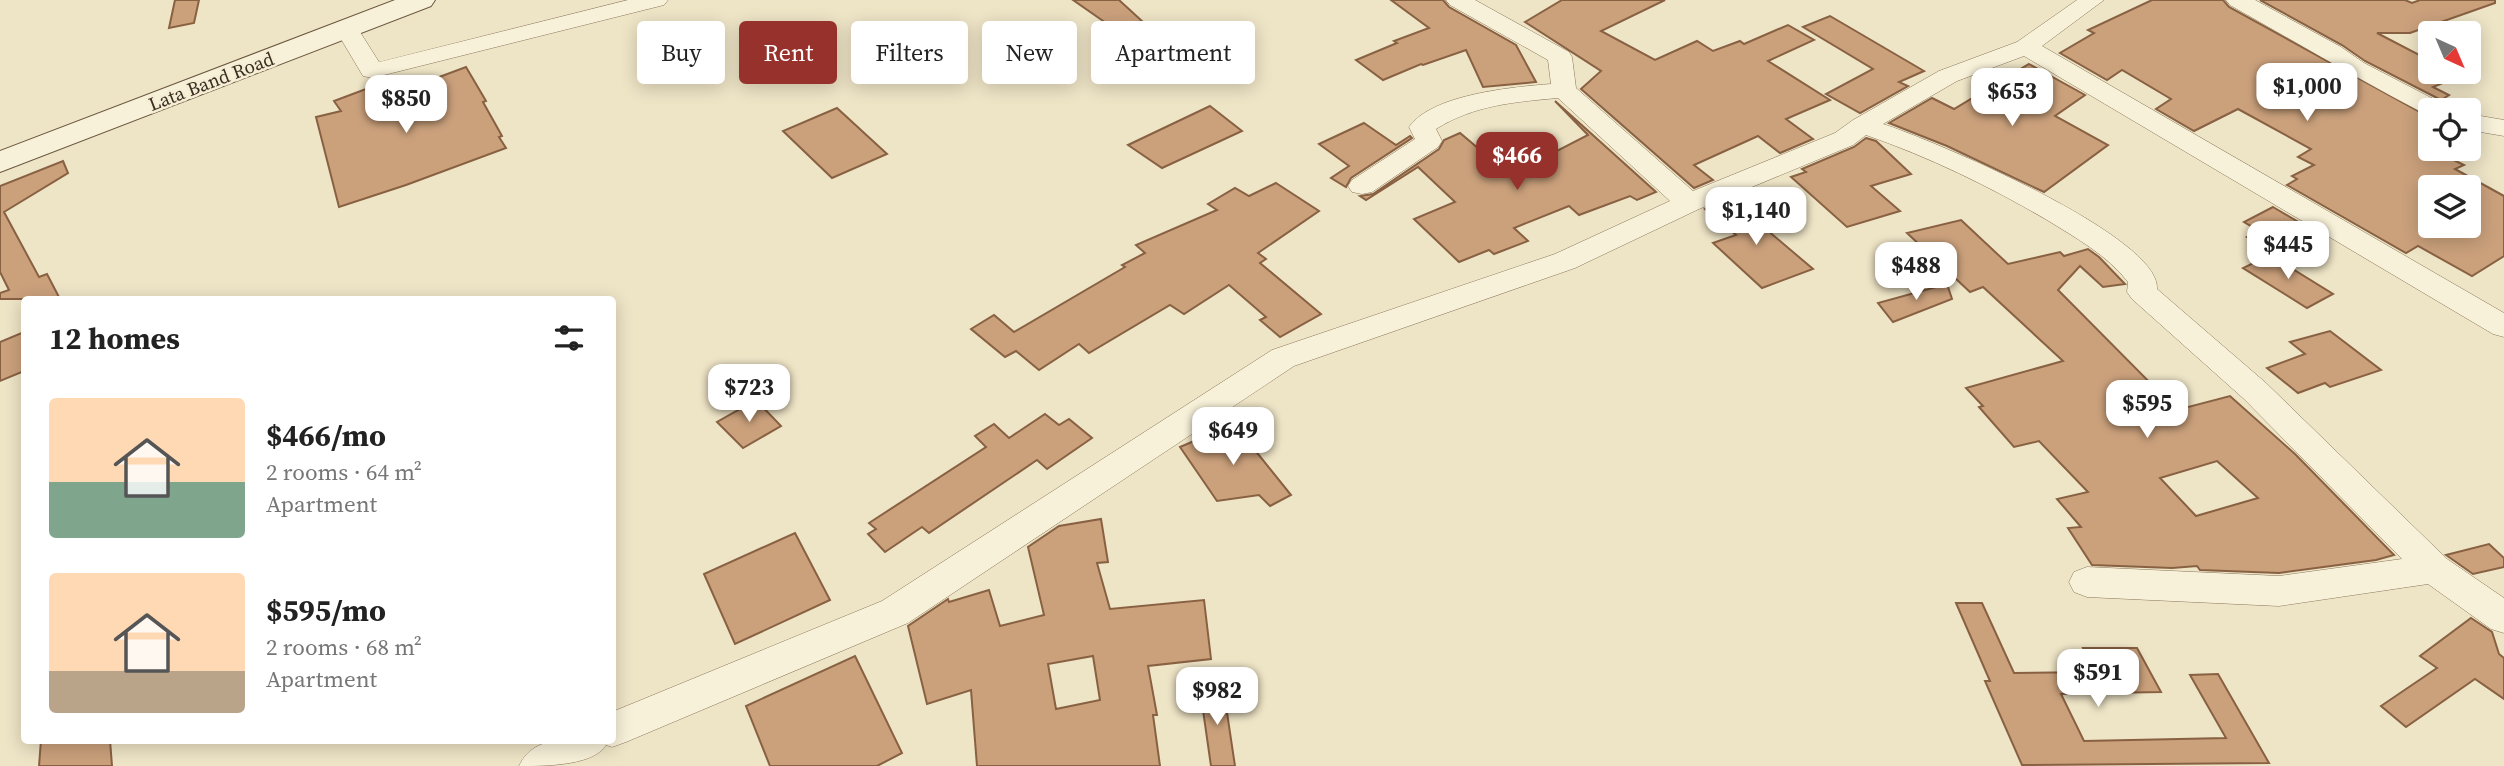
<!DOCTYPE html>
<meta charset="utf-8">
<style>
body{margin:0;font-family:"Source Serif 4",serif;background:#f6f6f6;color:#222;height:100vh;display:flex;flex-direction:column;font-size:26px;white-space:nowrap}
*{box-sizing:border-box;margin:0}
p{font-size:23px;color:#767676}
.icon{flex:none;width:38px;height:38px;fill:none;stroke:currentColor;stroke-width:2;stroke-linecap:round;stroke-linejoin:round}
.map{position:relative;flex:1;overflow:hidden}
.panel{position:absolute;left:21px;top:296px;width:595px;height:448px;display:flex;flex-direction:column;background:#fff;border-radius:7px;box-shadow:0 4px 18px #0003}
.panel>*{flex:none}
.top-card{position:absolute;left:637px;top:21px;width:665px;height:63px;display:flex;gap:14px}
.needle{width:46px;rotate:136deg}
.fabs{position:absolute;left:2418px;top:21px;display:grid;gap:14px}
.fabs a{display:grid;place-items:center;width:63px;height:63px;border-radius:7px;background:#fff;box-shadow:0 4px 18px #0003;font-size:35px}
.price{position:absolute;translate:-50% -60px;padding:0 16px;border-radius:14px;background:#fff;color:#222;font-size:23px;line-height:46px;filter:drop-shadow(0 2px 4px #0008)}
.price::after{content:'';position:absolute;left:50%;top:42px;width:21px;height:16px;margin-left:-10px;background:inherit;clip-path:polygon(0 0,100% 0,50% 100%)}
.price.active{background:#97312c;color:#fff}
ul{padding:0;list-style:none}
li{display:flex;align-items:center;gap:21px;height:175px;padding:0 28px}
li span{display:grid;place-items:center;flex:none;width:196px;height:140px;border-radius:7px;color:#555}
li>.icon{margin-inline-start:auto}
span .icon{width:84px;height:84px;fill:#fffc;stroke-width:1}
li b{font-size:30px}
h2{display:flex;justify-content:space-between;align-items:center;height:84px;padding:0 28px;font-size:30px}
.pill{padding:0 24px;border-radius:7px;background:#fff;box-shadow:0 4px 18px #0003;font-size:24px;line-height:63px}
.pill.active{background:#97312c;color:#fff}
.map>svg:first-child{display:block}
</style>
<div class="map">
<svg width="2504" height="766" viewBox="0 0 2504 766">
<rect width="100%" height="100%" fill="#eee4c6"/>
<g fill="#cba17c" stroke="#886142" stroke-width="2" fill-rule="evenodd">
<polygon points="175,0 199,0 194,23 169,28"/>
<polygon points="1073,0 1119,0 1142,21 1116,30"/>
<polygon points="1391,0 1443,0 1449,7 1516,45 1536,82 1483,87 1466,50 1423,65 1421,64 1383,80 1356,60 1397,43 1394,41 1429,28"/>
<polygon points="1562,0 1665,0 1601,31 1655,60 1697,41 1713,51 1740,41 1744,44 1788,25 1814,40 1768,61 1830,100 1786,119 1813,139 1780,153 1758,136 1694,165 1713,180 1694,188 1581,89 1601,71 1525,22"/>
<path d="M2152 0H2223L2229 7 2431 118V149L2464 165 2455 169 2504 196V256L2472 276 2418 246 2406 253 2287 185 2297 179 2292 176 2314 165 2298 157 2311 149 2238 109 2194 131 2156 109 2171 99 2122 70 2107 80 2060 53 2094 33 2088 30ZM2431 187H2469V226H2431Z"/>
<polygon points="2260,0 2405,0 2412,3 2420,0 2495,0 2495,3 2410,33 2377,33 2431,61 2431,72 2451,72 2460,76 2433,87 2449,95 2441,100 2365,61 2342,45"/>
<polygon points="1830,16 1924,71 1899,82 1908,86 1860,113 1826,94 1873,69 1803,27"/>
<polygon points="2029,64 2085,95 2055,116 2108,145 2044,192 1947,146 1889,123 1932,98 1954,109"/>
<polygon points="466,67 486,101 483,102 502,136 499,137 506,148 406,185 339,207 316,117 341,111 334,101 382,83 391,95"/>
<polygon points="1555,101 1656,192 1637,200 1630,196 1579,215 1569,206 1514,228 1528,241 1494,254 1489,250 1459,262 1414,219 1455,202 1418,167 1366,200 1360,196 1373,194 1439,149 1444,140 1460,133 1510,175 1588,135"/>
<polygon points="1210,106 1242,131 1162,168 1128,145"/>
<polygon points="837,108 887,154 832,178 783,131"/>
<polygon points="1364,123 1396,145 1410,136 1412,138 1351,178 1346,187 1331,178 1349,166 1319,144"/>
<polygon points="1866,138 1876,141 1911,174 1871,186 1900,211 1847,227 1791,177 1806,172 1802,169 1854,147"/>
<polygon points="63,161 68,173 4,212 39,277 47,274 60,299 0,299 0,293 9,290 0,272 0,186"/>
<polygon points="1276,183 1319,211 1258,253 1266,259 1260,263 1321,314 1280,337 1260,320 1266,317 1229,285 1184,314 1170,305 1089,353 1079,344 1039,370 1016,351 1005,357 971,329 994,315 1014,332 1125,267 1122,265 1145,253 1136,245 1217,210 1208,204 1235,188 1249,196"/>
<polygon points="1734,197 1737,199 1733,201 1813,269 1762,288 1713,243 1736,235 1705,209"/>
<polygon points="2273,207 2322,236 2280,257 2247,237 2259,231 2244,222"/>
<path d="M1961 220 2008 264 2060 252 2064 256 2088 249 2099 257 2125 284 2103 287 2080 266 2058 290 2177 410 2230 396 2295 454 2394 555 2376 560 2279 573 2200 570 2197 566 2172 568 2092 565 2068 528 2081 527 2057 499 2088 492 2039 441 2014 447 1979 407 1983 406 1966 388 2063 361 1983 287 1970 292 1907 233ZM2217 461 2258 498 2196 516 2160 478Z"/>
<polygon points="2270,255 2333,294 2307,308 2243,268"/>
<polygon points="1947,284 1952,299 1893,322 1878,303"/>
<polygon points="2330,331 2381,370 2330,387 2325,383 2298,393 2267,368 2305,354 2290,342"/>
<polygon points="24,332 24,371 0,381 0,342"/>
<polygon points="756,400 781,426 743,448 717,422"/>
<polygon points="1045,414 1059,425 1069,419 1092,438 1047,469 1037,460 929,533 922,527 885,552 868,534 876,529 869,523 986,447 975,436 994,424 1009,438"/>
<polygon points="1234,424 1291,495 1270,506 1259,495 1217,501 1180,447"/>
<path d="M1101 519 1108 562 1097 563 1110 609 1204 600 1211 659 1148 666 1157 715H1153L1160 766H977L971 690 927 704 908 626 948 599 949 602 989 590 1000 626 1044 615 1028 547 1059 526ZM1093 656 1100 700 1056 709 1048 664Z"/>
<polygon points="795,533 830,600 735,644 704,574"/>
<polygon points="2489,544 2504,558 2504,567 2473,574 2446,555"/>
<polygon points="1956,603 1982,603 2014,673 2095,672 2083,648 2137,648 2161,692 2105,693 2102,687 2102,693 2061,694 2084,741 2226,738 2190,675 2218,674 2269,763 2022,765 1985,681 1990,681"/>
<polygon points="2471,618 2492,632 2499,654 2504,658 2504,699 2475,679 2406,727 2381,706 2437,668 2420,656"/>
<polygon points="855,656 902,753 877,766 770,766 746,706"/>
<polygon points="1223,686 1235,766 1211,766 1200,689"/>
<polygon points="41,740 110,740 112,766 39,766"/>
</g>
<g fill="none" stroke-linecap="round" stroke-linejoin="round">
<defs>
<g id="street">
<polygon points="628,0 668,0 664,5 372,78 363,76 335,29 339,24 355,24 379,62"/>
<path d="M1446 0H1475L1569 52 1572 57 1576 88 1693 191 1835 133 1853 120 1939 71 2017 42 2077 0H2104L2042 46 2504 313V337L2493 334 2024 56 1957 81 1883 124C1930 139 2161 236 2157 289L2266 383 2447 559 2504 598V633L2491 629 2428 584 2279 606 2087 597 2074 592 2069 582 2074 572 2087 567 2279 576 2402 559 2244 399 2132 299 2127 292 2128 282C2107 255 2076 238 2047 220 1989 186 1929 157 1866 135L1853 145 1699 209 1575 268 1294 366 908 623 626 742 612 747 606 745C593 766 545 766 519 766 535 731 580 740 612 740V712L882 601 1272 350 1555 254 1670 201 1558 98C1515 102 1474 105 1436 129L1442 141 1438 147 1372 192 1362 194 1352 192 1348 186 1352 180 1415 139 1409 127C1432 94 1514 87 1551 84L1548 60 1450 5Z"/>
<path d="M2226 0H2255L2341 47 2364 63 2445 105 2449 110H2431V116L2427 115C2360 80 2296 42 2230 5Z"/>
<polygon points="2469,114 2504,120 2504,136 2469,130"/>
</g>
<polygon id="secondary" points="395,0 435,0 431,6 0,172 0,151"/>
</defs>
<use href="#street" stroke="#89765c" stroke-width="1"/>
<use href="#secondary" stroke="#6b573f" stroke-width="2"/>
<use href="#street" fill="#f8f1d9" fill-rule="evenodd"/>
<use href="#secondary" fill="#f8f1d9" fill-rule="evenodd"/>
</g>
<g text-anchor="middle" stroke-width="5" stroke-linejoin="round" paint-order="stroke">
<g font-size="19" fill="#392d1f" stroke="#f5eed5">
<text transform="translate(211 81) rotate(-21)" y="7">Lata Band Road</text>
</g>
</g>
</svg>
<div class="fabs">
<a><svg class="needle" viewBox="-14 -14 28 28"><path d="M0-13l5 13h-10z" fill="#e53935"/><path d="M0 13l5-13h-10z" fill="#767676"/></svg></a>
<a><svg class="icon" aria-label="locate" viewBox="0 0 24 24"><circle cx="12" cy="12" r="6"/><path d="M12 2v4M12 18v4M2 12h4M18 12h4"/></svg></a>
<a><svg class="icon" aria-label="layers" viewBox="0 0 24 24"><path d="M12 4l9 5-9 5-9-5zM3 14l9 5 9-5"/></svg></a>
</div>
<b class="price" style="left:2307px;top:123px">$1,000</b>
<b class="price" style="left:2012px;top:128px">$653</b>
<b class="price" style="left:406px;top:135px">$850</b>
<b class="price active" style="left:1517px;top:192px">$466</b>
<b class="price" style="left:1756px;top:247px">$1,140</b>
<b class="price" style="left:2288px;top:281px">$445</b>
<b class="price" style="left:1916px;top:302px">$488</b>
<b class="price" style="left:749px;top:424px">$723</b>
<b class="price" style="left:2147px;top:440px">$595</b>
<b class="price" style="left:1233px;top:467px">$649</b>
<b class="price" style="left:2098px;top:709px">$591</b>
<b class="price" style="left:1217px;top:727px">$982</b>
<div class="top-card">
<a class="pill">Buy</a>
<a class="pill active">Rent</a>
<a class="pill">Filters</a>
<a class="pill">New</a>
<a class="pill">Apartment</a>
</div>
<section class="panel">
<h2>12 homes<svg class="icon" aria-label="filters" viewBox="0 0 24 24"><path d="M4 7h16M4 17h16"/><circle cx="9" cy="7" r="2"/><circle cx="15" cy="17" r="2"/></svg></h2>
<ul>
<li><span style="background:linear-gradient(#ffd9b3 60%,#7fa58c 0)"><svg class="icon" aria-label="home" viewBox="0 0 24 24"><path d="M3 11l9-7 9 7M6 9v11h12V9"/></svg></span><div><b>$466/mo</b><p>2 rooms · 64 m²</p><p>Apartment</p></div></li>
<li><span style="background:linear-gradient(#ffd9b3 70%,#b9a48a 0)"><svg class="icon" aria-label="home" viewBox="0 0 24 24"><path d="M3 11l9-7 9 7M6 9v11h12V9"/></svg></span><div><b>$595/mo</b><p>2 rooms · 68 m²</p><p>Apartment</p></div></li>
</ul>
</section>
</div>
